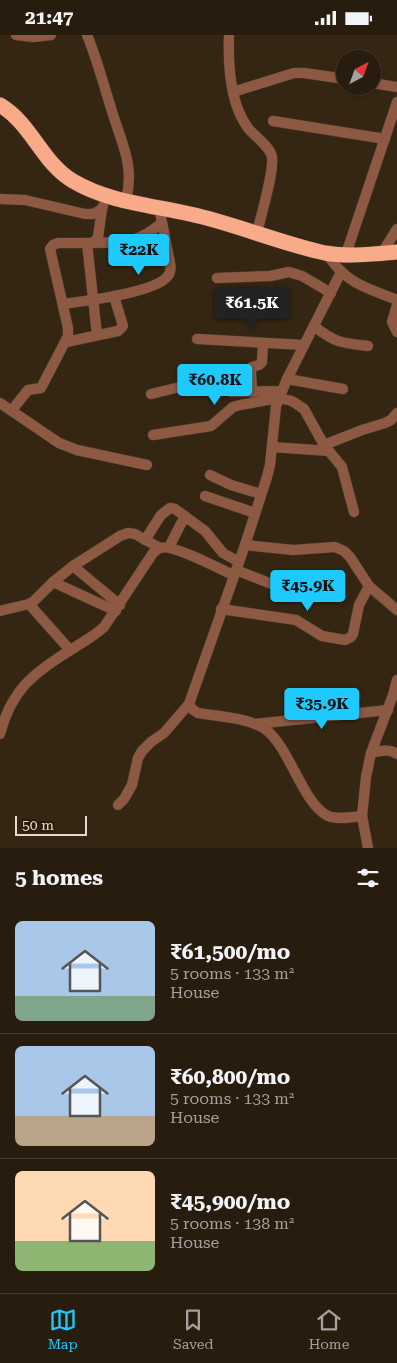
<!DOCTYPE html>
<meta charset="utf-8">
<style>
body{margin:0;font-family:"Roboto Serif",serif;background:#2f2517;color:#f1f3f6;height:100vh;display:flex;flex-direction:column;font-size:19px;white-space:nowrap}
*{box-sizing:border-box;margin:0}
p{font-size:16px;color:#a4a19e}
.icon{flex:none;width:28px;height:28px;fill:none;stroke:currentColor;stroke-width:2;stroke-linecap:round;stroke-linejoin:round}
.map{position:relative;height:813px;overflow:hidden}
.drawer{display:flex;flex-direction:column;background:#271c0e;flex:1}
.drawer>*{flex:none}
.needle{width:32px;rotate:41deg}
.fabs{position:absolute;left:336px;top:15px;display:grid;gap:10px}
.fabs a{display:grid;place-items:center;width:45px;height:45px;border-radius:50%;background:#271c0e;box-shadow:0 1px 4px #0004,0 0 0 1px #433a2e;font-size:25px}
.scale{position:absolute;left:15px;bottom:12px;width:72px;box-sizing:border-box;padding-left:5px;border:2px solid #e3dace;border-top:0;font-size:14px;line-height:18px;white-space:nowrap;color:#e3dace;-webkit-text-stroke:4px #2a1c08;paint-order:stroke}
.price{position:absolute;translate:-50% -42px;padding:0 11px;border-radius:5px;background:#1ec9fd;color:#111;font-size:16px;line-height:32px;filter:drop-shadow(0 1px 2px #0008)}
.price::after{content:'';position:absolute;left:50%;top:30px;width:15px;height:11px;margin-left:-8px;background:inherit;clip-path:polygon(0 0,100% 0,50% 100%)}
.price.on{background:#222;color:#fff}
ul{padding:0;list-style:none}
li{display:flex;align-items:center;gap:15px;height:125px;padding:0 15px}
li+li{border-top:1px solid #433a2e}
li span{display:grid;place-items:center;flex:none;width:140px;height:100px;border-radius:8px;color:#555}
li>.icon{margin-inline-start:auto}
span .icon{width:60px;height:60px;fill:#fffc;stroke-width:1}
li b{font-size:21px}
h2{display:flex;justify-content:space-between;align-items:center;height:60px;padding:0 15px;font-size:21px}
.status{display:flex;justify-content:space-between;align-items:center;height:35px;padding:0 25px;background:#271c0e;direction:ltr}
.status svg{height:14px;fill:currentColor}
.tab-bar{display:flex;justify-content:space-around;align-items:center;height:70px;border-top:1px solid #433a2e;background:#271c0e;font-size:14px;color:#a4a19e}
.tab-bar a{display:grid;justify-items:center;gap:2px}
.tab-bar .on{color:#1ec9fd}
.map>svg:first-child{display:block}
</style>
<div class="status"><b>21:47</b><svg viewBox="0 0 49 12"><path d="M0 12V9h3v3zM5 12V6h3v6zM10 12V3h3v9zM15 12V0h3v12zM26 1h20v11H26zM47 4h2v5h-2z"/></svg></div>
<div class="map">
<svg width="397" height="813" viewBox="0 0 397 813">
<rect width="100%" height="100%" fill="#342612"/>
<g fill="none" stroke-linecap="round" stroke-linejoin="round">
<defs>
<g id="minor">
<polyline points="16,0 33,2 51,0"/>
<path d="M87 0C97 24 103 48 111 73 121 108 135 128 126 166"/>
<path d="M229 0C228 28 230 69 248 93 255 102 270 111 272 122 274 138 261 180 257 198"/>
<polyline points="372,48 397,52"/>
<polyline points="233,57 294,38 304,38 345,44"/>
<polyline points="273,86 385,104"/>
<polyline points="0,164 25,165 85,179 93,179 102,174 103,171"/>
<polyline points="87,208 97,300"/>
<path d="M91 208C125 207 134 210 162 188"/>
<path d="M326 218C331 224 335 231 341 236 355 251 378 257 397 265"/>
<polyline points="382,218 397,194"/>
<polyline points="346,219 397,67"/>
<path d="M341 237 287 344 276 371 270 430 267 442 245 510 189 669 192 674 198 678C217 681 249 683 265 694 290 712 302 768 328 781 338 785 352 782 362 781"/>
<polyline points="217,243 270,241 289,237 302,241 331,258"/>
<path d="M63 269C85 266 153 258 167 242 171 238 171 233 170 228L159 172"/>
<polyline points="397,270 392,287 397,297"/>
<path d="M314 291C335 308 342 308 368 311"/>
<polyline points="197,304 304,310"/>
<polyline points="66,307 118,296 123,291 114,261"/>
<polyline points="287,344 343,354"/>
<polyline points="252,357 251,336 252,332 259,330 262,327 263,308"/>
<polyline points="151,359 217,343 224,347 231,357 282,356"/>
<polyline points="0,368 59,408 77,415 147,430"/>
<polyline points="12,375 28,355 41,353 68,301 68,293 50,214 53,210 58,208 91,208 95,206 98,202 102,174"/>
<polyline points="153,400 211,391 233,372 240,370 279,363 292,366 304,374 324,410 342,432 354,477"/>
<polyline points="324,410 362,395 385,388 391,385 397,378"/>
<polyline points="272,412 329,416"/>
<polyline points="210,440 231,450 261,459"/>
<polyline points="205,461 255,478"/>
<polyline points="145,505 161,480 170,473 175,474 205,496 223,518 239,527"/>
<polyline points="245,510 293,515 335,512 344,516 350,522 369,551 397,575"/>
<polyline points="169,512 185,481"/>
<polyline points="73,531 120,570"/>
<polyline points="236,535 295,558"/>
<polyline points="53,547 116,576"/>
<polyline points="29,569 70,615"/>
<polyline points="221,574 296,585 322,601 345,605 351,602 353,599 359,570 369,551"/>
<polyline points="0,576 29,569 34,566 53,547 73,531 120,501 128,498 135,499 160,513"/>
<polyline points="255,689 388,675"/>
<path d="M0 699C11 656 32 639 69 616 81 608 93 602 104 592L153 518C155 516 157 514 160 513 171 508 220 534 233 540"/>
<path d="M371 718C380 716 389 713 397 719"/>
<polyline points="118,770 124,764 132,750 138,723 142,716 151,707 164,698 189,669"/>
<polyline points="368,813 362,781 366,742 371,718 393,660 397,645"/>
</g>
<path id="highway" d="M0 70C32 89 42 128 73 146 108 167 151 170 190 179 236 189 279 208 325 218 348 222 374 219 397 217"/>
</defs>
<use href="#minor" stroke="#504330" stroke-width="11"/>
<use href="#highway" stroke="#504330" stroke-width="16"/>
<use href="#minor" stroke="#8e5943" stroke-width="10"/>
<use href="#highway" stroke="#f9aa89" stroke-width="15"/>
</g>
</svg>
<div class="fabs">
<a><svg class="needle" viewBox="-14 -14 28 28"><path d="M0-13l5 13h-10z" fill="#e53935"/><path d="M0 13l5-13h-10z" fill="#a4a19e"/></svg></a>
</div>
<div class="scale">50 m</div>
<b class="price" style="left:139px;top:241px">₹22K</b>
<b class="price on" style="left:252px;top:294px">₹61.5K</b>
<b class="price" style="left:215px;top:371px">₹60.8K</b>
<b class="price" style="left:308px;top:577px">₹45.9K</b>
<b class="price" style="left:322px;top:695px">₹35.9K</b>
</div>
<section class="drawer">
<h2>5 homes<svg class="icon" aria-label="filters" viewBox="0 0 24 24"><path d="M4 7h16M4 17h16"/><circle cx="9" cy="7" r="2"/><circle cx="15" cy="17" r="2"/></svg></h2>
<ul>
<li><span style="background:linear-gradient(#a9c7e8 75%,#7fa58c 0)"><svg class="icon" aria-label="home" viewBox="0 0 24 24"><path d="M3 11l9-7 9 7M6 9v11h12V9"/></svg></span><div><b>₹61,500/mo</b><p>5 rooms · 133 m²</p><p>House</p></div></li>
<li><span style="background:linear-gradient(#a9c7e8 70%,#b9a48a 0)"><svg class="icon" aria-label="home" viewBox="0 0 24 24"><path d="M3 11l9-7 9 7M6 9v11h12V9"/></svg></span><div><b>₹60,800/mo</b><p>5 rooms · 133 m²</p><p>House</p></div></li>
<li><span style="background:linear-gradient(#ffd9b3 70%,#8fb573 0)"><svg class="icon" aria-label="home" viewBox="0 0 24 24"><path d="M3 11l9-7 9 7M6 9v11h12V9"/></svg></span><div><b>₹45,900/mo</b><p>5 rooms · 138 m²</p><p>House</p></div></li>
</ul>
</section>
<nav class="tab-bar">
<a class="on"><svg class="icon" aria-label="map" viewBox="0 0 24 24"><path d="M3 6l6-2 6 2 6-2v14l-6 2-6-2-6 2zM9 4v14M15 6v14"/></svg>Map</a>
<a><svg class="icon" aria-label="saved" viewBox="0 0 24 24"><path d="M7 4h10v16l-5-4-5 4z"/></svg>Saved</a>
<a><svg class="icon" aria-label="home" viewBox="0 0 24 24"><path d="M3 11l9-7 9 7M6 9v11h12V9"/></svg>Home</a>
</nav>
